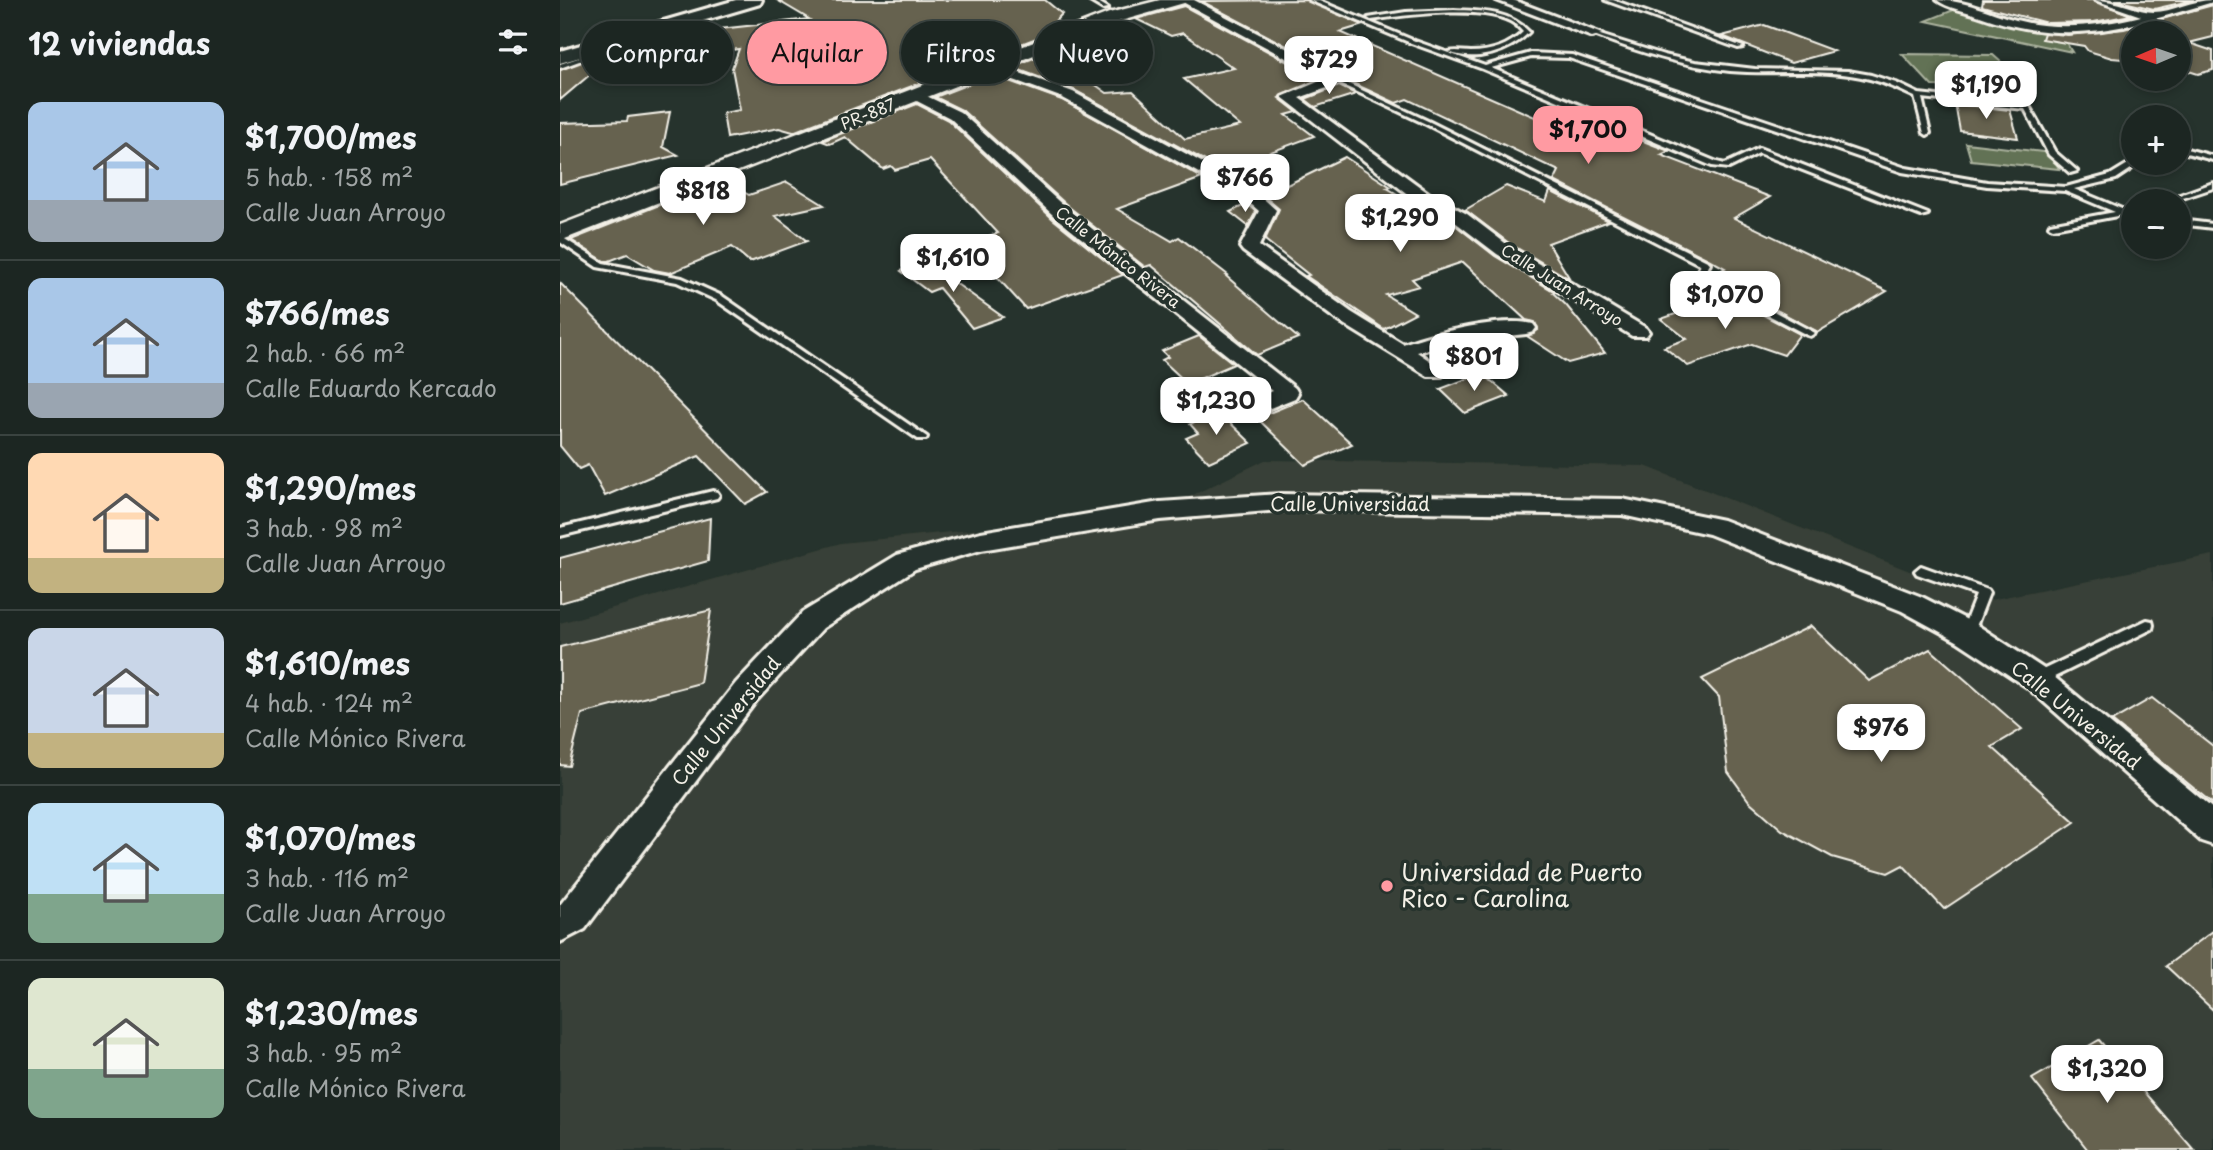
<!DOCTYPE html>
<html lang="es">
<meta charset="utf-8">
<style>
body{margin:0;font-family:"Playpen Sans",sans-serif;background:#29322f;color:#f1f3f6;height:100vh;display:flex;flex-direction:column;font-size:26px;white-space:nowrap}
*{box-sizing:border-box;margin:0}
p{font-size:23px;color:#a0a5a5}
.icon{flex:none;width:38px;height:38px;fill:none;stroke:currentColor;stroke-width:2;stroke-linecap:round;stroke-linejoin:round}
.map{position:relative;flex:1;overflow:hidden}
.panel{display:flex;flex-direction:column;background:#1c2622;width:560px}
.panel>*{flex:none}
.banner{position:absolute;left:21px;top:21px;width:665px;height:63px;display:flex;gap:14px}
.needle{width:46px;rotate:268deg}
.tools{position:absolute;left:1561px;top:21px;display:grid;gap:14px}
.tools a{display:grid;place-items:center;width:70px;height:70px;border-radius:50%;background:#1c2622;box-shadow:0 4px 10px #0003,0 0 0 2px #3a4340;font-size:35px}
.price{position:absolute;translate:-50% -60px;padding:0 16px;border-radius:14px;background:#fff;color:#222;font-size:23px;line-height:46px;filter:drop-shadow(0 2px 4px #0008)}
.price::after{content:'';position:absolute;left:50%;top:42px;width:21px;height:16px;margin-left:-10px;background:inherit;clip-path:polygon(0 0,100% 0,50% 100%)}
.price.current{background:#ff9aa2;color:#111}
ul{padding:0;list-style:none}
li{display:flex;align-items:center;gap:21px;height:175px;padding:0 28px}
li+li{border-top:2px solid #3a4340}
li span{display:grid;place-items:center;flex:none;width:196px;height:140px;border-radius:14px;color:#555}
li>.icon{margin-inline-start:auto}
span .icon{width:84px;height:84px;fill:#fffc;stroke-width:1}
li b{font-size:30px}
h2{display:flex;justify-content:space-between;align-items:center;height:84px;padding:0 28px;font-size:30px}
.tag{padding:0 24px;border-radius:32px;background:#1c2622;box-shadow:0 4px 10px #0003,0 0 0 2px #3a4340;font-size:24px;line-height:63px}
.tag.current{background:#ff9aa2;color:#111}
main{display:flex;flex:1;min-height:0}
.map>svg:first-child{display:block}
</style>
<main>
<section class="panel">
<h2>12 viviendas<svg class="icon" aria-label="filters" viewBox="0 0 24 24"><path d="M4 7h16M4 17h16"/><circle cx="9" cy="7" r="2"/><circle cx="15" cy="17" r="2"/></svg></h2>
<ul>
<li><span style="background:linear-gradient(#a9c7e8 70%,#9aa5b1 0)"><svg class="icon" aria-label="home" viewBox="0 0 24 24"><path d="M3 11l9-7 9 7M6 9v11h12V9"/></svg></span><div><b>$1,700/mes</b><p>5 hab. · 158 m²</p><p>Calle Juan Arroyo</p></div></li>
<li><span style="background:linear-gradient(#a9c7e8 75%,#9aa5b1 0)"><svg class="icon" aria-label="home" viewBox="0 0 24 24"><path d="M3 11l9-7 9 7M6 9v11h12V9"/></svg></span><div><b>$766/mes</b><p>2 hab. · 66 m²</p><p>Calle Eduardo Kercado</p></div></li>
<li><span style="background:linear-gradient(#ffd9b3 75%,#c2b280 0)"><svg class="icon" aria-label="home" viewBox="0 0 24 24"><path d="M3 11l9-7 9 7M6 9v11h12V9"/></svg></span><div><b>$1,290/mes</b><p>3 hab. · 98 m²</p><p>Calle Juan Arroyo</p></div></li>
<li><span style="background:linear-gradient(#c9d6e8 75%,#c2b280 0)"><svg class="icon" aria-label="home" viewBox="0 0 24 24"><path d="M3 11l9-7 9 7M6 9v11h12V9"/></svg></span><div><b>$1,610/mes</b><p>4 hab. · 124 m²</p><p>Calle Mónico Rivera</p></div></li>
<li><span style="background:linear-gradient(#bfe0f5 65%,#7fa58c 0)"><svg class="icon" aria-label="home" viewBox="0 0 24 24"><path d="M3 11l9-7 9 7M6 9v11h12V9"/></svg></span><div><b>$1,070/mes</b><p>3 hab. · 116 m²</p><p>Calle Juan Arroyo</p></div></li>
<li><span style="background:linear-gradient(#dfe7d0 65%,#7fa58c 0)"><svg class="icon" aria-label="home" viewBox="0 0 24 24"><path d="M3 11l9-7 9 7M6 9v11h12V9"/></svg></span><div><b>$1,230/mes</b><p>3 hab. · 95 m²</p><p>Calle Mónico Rivera</p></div></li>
</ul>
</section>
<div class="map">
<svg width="1653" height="1150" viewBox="0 0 1653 1150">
<rect width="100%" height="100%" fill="#26332d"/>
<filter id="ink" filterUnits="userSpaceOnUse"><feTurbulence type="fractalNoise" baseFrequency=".0143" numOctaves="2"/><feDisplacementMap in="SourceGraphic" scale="14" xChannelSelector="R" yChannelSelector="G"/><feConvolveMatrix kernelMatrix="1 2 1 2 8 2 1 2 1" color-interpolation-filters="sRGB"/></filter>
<g filter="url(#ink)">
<polygon fill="#394137" points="705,460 1085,466 1425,601 1653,555 1653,1150 0,1150 0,623 281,543 600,511"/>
<g fill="#627254" stroke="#abb29e" stroke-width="2">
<polygon points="1396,9 1456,28 1502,36 1512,52 1366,21"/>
<polygon points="1342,54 1433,55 1469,87 1372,86"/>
<polygon points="1406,143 1491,153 1499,169 1411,160"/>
</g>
<g fill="#66624f" stroke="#f4f1e8" stroke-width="2">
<polygon points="217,0 485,0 502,14 496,20 505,27 233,132 219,128 167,138 163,113 180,110 172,68 179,49 154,52 151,30 249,19"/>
<polygon points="747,0 803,25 780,32 977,118 1001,109 1109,151 1101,155 1210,197 1174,218 1327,291 1258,332 1152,276 1165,268 1150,260 994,181 999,171 847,99 836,103 784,79 782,75 641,1"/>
<polygon points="1423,0 1533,0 1571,15 1534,22 1487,23 1422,6"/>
<polygon points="1555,0 1634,0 1594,9"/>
<polygon points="1653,5 1653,37 1629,43 1653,51 1653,70 1638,74 1619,68 1619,33 1573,33 1573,60 1552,58 1528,51 1524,46 1482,39 1484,33 1508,35 1564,29"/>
<polygon points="624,6 759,79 719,98 737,112 726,115 754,136 662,170 514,90 451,67 519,40 522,44 507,48 516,52 498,58 547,93 573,91 625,139 680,126 624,79 674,68 623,33 611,36 576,19"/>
<polygon points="1204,25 1215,29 1274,51 1231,63 1162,36"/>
<polygon points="59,50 0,100 0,70 34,56"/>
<polygon points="432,75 502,100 642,178 557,209 612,241 619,237 668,275 666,276 738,338 697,355 591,265 585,267 509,207 402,110 375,97"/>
<polygon points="779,86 796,94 755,107 745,99"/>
<polygon points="357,104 388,120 493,219 563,275 466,309 406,243 438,233 370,160 335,170 331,166 323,169 285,137 270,144 262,141"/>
<polygon points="1395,104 1450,110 1458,138 1400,131"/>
<polygon points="110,112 103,147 118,155 0,184 0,123 67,121 68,117"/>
<polygon points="785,157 831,187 827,188 885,222 894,224 935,256 995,292 993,293 1006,305 1045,353 1008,363 967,336 978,330 975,322 966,320 903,262 852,279 859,286 826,295 855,313 824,329 746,276 749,275 705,240 719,209 704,196"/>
<polygon points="162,180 189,195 227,182 264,205 215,216 247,241 190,262 172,247 110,273 94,270 67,254 49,261 44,261 11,240"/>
<polygon points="946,186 986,202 990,191 1049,221 988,243 1010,279 950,244 905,210"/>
<polygon points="687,204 696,212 688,226 670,212"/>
<polygon points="365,261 394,282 443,317 412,328 379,288 369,292 341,271"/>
<polygon points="0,283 207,492 185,504 139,456 45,496 28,465 19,469 0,446"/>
<polygon points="1167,296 1240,334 1224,355 1192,344 1128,366 1104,347 1127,339 1101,319"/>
<polygon points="639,336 674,364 628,384 602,360 608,357 602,351"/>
<polygon points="922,373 949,396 905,413 880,389"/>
<polygon points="743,399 792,444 745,465 697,418"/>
<polygon points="658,411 691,443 649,462 626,438 638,433 630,424"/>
<polygon points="150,518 148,561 0,603 0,558"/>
<polygon points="151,610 140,683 22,714 9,766 0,765 0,647"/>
<polygon points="1251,626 1309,681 1370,649 1462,729 1432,747 1515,822 1384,909 1343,865 1328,873 1272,857 1222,830 1189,801 1168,772 1159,697 1142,679"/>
<polygon points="1592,698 1653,746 1653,804 1552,721"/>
<polygon points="1653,931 1653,1010 1606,966"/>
<polygon points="1539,1040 1634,1150 1528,1150 1472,1079"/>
</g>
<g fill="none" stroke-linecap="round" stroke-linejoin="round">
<defs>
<g id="lane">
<polygon points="528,0 535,0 548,8 543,9"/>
<polygon points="749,0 757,0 855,41 925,66 971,53 1012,55 1346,168 1427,182 1506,187 1550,175 1573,161 1573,163 1577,163 1577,165 1556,179 1514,189 1564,210 1573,209 1573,213 1493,228 1489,226 1490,224 1555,212 1505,191 1427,186 1342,172 1009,58 971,57 931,68 1157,162 1165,164 1199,148 1368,214 1361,216 1199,153 1169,168 1152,166 923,69 851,43"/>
<polygon points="1045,0 1053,0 1183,47 1178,48"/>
<path d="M894 10C922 11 950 11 969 32 950 52 915 63 889 52 896 50 903 52 911 52 931 52 949 46 963 32 960 29 958 26 955 24 928 4 844 15 811 20L808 18 846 12Z"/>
<path d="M1034 33 1104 55 1135 62 1195 69 1288 71 1311 75 1336 83 1359 94 1469 106 1495 152 1517 171 1510 173 1489 155 1465 109 1362 98 1370 133 1367 135 1364 133 1355 97C1340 90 1326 83 1310 79 1265 67 1216 75 1170 71 1123 66 1078 52 1034 35Z"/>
<polygon points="92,37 94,40 35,52 22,60 0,68 0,64 18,58 31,50"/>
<polygon points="776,78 870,122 1149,262 1150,264 1145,273 1151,278 1255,333 1250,336 1247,335 1145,282 1136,274 1141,265 866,124 774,81"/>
<polygon points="1619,147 1653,156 1653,160 1619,151"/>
<polygon points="1653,183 1653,188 1614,201 1603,201"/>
<polygon points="1619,220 1653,224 1653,228 1619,224"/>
<polygon points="0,236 43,263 122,278 162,296 367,437 366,439 358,439 156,300 117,282 37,267 0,242"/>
<polygon points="153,491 157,492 159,495 157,498 0,536 0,528"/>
<polygon points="1361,566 1427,590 1429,593 1412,637 1402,637 1401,633 1416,595 1357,574 1355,571"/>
<polygon points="1587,620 1592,621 1593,625 1592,629 1482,683 1477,685 1472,683 1470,679 1472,675"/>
</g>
<g id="street">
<polygon points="619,0 634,0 781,77 781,83 739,98 871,195 907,214 949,246 1086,328 1089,332 1086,336 1072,336 937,254 895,222 859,203 722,97 765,79"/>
<polygon points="936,0 953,0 1042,34 1032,37"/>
<path d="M1377 0C1405 0 1429 13 1456 20 1497 31 1540 26 1581 16L1535 0C1558 0 1578 12 1594 12 1612 12 1631 0 1653 0V2C1566 28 1507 48 1417 15 1405 11 1387 8 1377 0Z"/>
<path d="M429 62 513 92 696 192 716 210 699 246 791 312 843 344C873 333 943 316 973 324L976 328 973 332 966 334 902 341 857 352 886 372 882 376H868L777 320 683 251 680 247 699 211 684 198 503 98 424 69 422 66Z"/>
<polygon points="356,91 400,112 507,209 735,388 738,393 735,398 695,414 679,414 676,409 679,404 712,391 495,217 390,118 351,98 351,92"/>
<polygon points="720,494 1062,499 1163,520 1362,597 1417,625 1487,671 1653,809 1653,845 1641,841 1467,687 1397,641 1342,611 1149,534 1062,515 720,510 600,520 421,550 355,569 263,628 196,701 25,929 0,942 0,905 176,683 243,612 337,555 421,532 600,502"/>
</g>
<polygon id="secondary" points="600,0 626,0 624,3 561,21 0,241 0,225 549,13"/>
<polygon id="highway" points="176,0 202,0 200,4 0,63 0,51"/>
</defs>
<use href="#lane" stroke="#f4f1e8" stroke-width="6"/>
<use href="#street" stroke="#f4f1e8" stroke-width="6"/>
<use href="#secondary" stroke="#f4f1e8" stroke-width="5"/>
<use href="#highway" stroke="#f4f1e8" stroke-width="6"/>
<use href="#lane" fill="#26332d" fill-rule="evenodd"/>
<use href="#street" fill="#26332d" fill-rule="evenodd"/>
<use href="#secondary" fill="#26332d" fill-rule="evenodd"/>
<use href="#highway" fill="#26332d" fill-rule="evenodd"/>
</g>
</g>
<circle fill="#ff9aa2" stroke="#26332d" stroke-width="2.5" cx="827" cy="886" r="7"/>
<g text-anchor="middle" stroke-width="7" stroke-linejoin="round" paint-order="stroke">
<g font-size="16" fill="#f4f1e8" stroke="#26332d">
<text transform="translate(308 114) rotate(-22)" y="6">PR-887</text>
<text transform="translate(558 257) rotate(38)" y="6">Calle Mónico Rivera</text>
<text transform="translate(1002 285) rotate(32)" y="6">Calle Juan Arroyo</text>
</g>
<g font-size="19" fill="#f4f1e8" stroke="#26332d">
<text x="790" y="511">Calle Universidad</text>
<text transform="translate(1516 715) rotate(39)" y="7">Calle Universidad</text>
<text transform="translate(166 721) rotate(-51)" y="7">Calle Universidad</text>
</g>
<g font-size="23" fill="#f4f1e8" stroke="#26332d" text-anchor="start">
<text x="841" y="881">Universidad de Puerto<tspan x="841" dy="26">Rico - Carolina</tspan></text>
</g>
</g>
</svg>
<div class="tools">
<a><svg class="needle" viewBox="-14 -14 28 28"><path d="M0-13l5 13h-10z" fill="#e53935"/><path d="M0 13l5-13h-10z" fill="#a0a5a5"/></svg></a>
<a>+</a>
<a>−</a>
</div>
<b class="price" style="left:769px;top:96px">$729</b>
<b class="price" style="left:1426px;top:121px">$1,190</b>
<b class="price current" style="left:1028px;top:166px">$1,700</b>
<b class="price" style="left:685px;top:214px">$766</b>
<b class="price" style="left:143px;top:227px">$818</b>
<b class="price" style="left:840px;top:254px">$1,290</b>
<b class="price" style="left:393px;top:294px">$1,610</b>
<b class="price" style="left:1165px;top:331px">$1,070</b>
<b class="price" style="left:914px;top:393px">$801</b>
<b class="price" style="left:656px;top:437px">$1,230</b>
<b class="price" style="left:1321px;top:764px">$976</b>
<b class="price" style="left:1547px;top:1105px">$1,320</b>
<div class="banner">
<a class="tag">Comprar</a>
<a class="tag current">Alquilar</a>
<a class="tag">Filtros</a>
<a class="tag">Nuevo</a>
</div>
</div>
</main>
